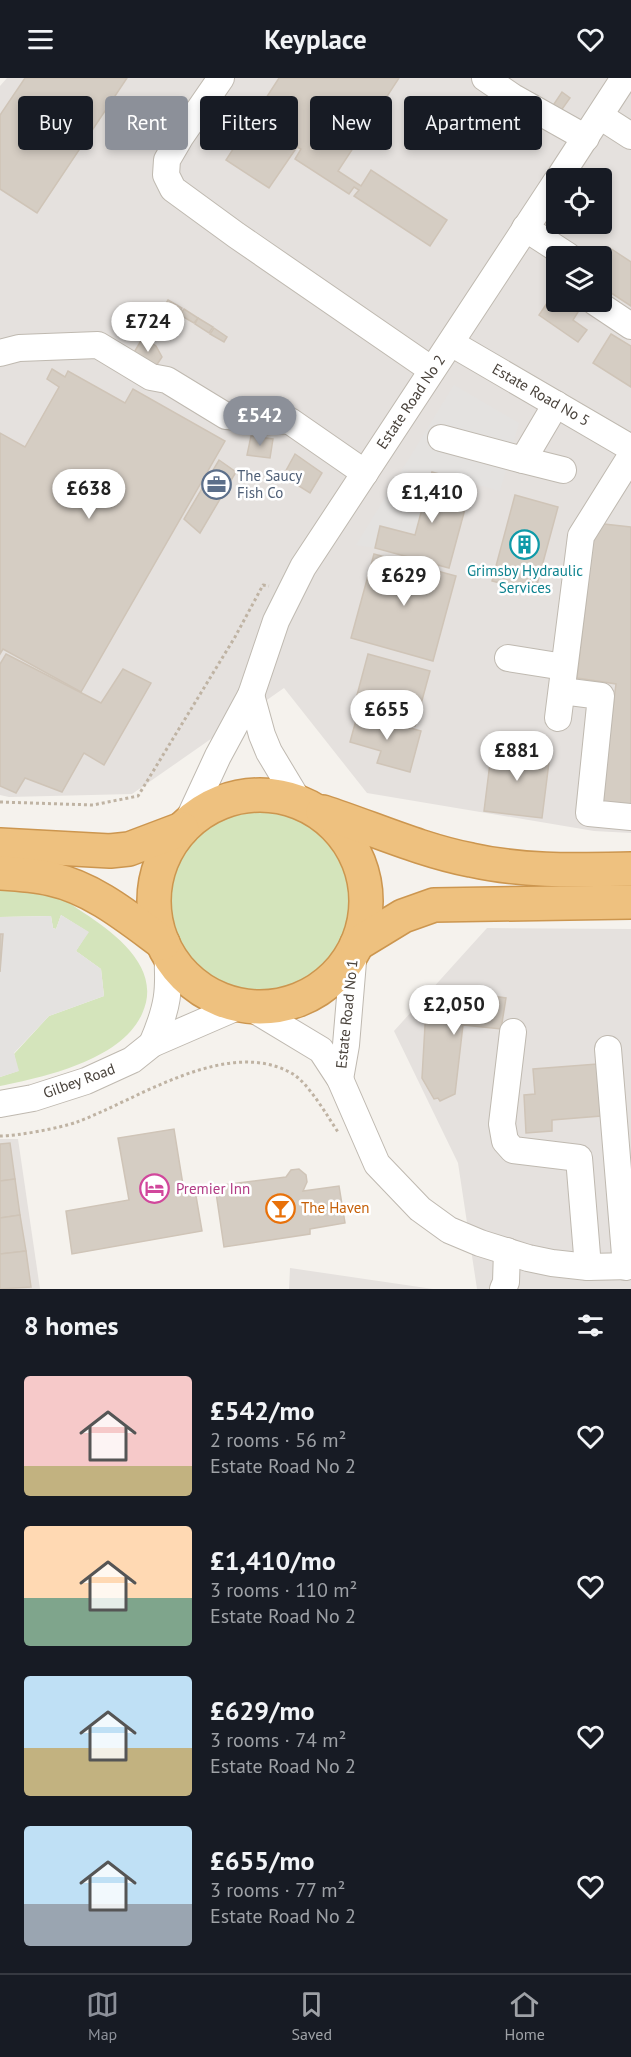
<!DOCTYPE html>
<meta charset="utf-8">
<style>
body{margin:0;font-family:"PT Sans",sans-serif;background:#242831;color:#f1f3f6;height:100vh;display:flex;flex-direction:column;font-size:22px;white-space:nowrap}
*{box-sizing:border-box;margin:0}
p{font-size:20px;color:#9ea1a6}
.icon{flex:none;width:33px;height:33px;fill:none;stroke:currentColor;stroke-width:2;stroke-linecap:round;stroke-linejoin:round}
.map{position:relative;height:1211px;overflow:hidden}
.sheet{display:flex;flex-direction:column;background:#171b24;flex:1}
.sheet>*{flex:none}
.banner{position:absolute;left:18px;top:18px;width:596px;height:54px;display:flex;gap:12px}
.fabs{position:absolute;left:546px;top:90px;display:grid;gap:12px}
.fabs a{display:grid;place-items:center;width:66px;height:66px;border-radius:6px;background:#171b24;box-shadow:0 3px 9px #0003;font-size:30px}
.price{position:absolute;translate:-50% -51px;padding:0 14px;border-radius:21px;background:#fff;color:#222;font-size:20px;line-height:39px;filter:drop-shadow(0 2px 3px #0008)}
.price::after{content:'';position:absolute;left:50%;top:36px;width:18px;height:14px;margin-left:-9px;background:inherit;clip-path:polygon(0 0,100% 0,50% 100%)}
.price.on{background:#8c9099;color:#fff}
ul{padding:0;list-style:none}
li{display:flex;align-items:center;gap:18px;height:150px;padding:0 24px}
li span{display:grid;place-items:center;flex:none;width:168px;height:120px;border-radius:6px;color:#555}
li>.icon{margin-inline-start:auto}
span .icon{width:72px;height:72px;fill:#fffc;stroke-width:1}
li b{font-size:26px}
h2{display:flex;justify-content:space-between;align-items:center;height:72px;padding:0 24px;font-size:26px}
.pill{padding:0 21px;border-radius:6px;background:#171b24;box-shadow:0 3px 9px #0003;font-size:21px;line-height:54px}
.pill.on{background:#8c9099;color:#fff}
header{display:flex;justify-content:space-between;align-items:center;height:78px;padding:0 24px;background:#171b24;font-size:27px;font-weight:800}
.tabs{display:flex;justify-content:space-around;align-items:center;height:84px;border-top:2px solid #363941;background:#171b24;font-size:16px;color:#9ea1a6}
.tabs a{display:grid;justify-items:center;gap:3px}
.tabs .on{color:#8c9099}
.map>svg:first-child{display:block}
</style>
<header><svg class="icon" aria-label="menu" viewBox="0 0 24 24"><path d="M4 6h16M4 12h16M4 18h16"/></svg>Keyplace<svg class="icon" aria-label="heart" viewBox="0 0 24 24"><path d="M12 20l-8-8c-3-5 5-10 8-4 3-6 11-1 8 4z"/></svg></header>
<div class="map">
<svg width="631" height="1211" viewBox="0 0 631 1211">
<rect width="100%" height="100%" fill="#f5f2ed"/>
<g fill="#e5e1de" fill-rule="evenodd">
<path d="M7 0H631V755L594 753 367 715 284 610 132 716 9 719 0 717V8ZM556 100H602V146H556ZM556 178H602V224H556Z"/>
<polygon points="487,850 631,851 631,1211 477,1211 458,1085 394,953"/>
<polygon points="0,1061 18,1061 40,1211 0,1211"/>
<polygon points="290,1190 433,1211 289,1211"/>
</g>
<g fill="#d4e4bb">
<circle cx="261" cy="822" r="92"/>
<path d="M0 805C15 807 41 808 54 814 64 820 74 829 84 835 116 856 163 891 142 936 121 982 45 999 0 1008V999L18 993 14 976 49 938 104 918 101 891 76 873 88 854 61 837 56 851 53 850 51 838 0 839Z"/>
</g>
<g fill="#e4e2e0">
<polygon points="454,307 519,345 500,413 432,394 415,457 381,448 375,470 356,467"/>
<polygon points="61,837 89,854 76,873 101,891 104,918 49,938 14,975 19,993 0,999 0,839 51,838 53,850 56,851"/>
</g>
<g fill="#d5cdc3" stroke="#cfc4b7" stroke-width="1.5">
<polygon points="25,0 127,0 37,135 0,111 0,37"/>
<polygon points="279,0 399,0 338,93 361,108 371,92 447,142 430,168 354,118 359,112 354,109 349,116 295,81 301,71 297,69 269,110 226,82"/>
<polygon points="562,14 570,20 560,34 552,29"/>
<polygon points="610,170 631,184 631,228 602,209 602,182"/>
<polygon points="551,219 569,231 570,229 578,234 573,242 587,252 578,264 539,237"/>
<polygon points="168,222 182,230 179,236 165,227"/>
<polygon points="184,231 198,240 194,245 180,237"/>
<polygon points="198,240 213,249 209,255 195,246"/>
<polygon points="214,250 227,259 224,264 210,256"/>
<polygon points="611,256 631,268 631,309 593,285"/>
<polygon points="143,259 156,268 162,279 154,291 132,278"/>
<polygon points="52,291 65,299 68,293 125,325 133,311 225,363 81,614 3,571 0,576 0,355 25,369 59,309 47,301"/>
<polygon points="251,358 273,361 270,380 247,377"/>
<polygon points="295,376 322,395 310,415 283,398"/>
<polygon points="219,382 236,394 200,455 184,441"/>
<polygon points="432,394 472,405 449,490 375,470 380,448 415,457"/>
<polygon points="515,417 558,429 535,514 492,503"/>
<polygon points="595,445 631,449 631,728 601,725 616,606 577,600"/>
<polygon points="374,476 456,498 433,583 351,560"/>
<polygon points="6,576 101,625 123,591 151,605 104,687 84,675 62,714 25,700 16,715 0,708 0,586"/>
<polygon points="368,576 430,593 415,648 353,632"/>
<polygon points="358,635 421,653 410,694 377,685 381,673 350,664"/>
<polygon points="492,669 550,676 542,740 484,733"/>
<polygon points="0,856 3,856 0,894"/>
<polygon points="463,914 506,920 501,951 463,947 455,1016 440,1023 438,1020 434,1021 422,1000 426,930 431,931 431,920 462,921"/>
<polygon points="597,986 601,1038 552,1042 552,1053 526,1055 524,1017 535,1016 533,991"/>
<polygon points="174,1051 184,1113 215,1108 216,1115 196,1118 202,1153 72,1176 66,1133 129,1122 118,1060"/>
<polygon points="10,1065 15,1101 0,1103 0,1066"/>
<polygon points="299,1091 306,1097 307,1104 303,1113 339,1108 345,1145 310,1151 310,1156 224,1169 215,1108 286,1099 291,1092"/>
<polygon points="15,1101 20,1137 0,1140 0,1103"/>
<polygon points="20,1137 26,1173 0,1176 0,1140"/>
<polygon points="26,1173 31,1209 0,1211 0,1176"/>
</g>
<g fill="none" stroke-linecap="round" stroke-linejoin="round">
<defs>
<g id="minor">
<polyline points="221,0 181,58 167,82 166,97 173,111 236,157 432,292"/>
<polyline points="485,0 513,19 586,60"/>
<polyline points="600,38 631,58"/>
<polyline points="559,100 624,0"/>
<polyline points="525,150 568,178"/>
<polyline points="595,224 631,248"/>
<polyline points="451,265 631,370"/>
<polyline points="0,275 19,270 98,267 151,299 167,302 226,338 290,343 365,395"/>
<polyline points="441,360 523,382 556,326"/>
<polyline points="523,382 563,392"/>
<polyline points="508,580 564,589"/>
<polyline points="562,613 601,618 589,735 631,739"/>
<polyline points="251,617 262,657 269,674 299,724"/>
<polyline points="558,640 581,458 631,378"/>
<polyline points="186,747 218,678 251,617 276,543 303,489 556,104"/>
<polyline points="248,928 321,972 340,1001 377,1086 420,1131 449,1152 480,1165 528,1180 552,1185 588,1189 631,1188"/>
<polyline points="513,954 502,1046 505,1063 513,1072 579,1080 588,1189"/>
<path d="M152 966C168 929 170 913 167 873"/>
<polyline points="608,971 626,1189"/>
<polyline points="340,1001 346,967 354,872"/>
<polyline points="0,1026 33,1020 86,1003 132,982 152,966 242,927"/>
<polyline points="503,1211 506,1204 507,1173"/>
</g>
<g id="highway">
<circle cx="260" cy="823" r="106"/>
<path d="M323 734C372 750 420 772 471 782 524 794 578 792 631 791"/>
<polyline points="0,767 110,773 129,771 182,751"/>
<path d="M0 795C17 796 34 797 51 801 93 810 129 840 163 865"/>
<polyline points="357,866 403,838 434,827 631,824"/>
</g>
</defs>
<use href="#minor" stroke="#bfb9b0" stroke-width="28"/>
<use href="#highway" stroke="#cc964f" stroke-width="36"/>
<g stroke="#bfb3a3" stroke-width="3" stroke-dasharray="3 3" stroke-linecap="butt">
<polyline points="0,724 93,727 138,718 235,559 263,507 269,508"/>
<path d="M0 1058C18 1058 60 1050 77 1044 139 1021 228 958 293 996 309 1006 328 1039 338 1054"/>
</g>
<use href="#minor" stroke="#fff" stroke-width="26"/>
<use href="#highway" stroke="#eec17f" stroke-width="33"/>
</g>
<defs>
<symbol id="office-ring" viewBox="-11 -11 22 22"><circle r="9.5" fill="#fff" stroke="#5c6f8a" stroke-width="1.5"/><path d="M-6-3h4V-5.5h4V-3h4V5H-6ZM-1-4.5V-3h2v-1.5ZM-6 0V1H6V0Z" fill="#5c6f8a"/></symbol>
<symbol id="building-ring" viewBox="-11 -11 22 22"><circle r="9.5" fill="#fff" stroke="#0f9aa8" stroke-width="1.5"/><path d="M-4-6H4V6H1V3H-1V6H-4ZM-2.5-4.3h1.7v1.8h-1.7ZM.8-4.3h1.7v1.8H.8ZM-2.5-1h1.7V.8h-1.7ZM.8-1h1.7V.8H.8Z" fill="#0f9aa8"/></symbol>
<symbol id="hotel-ring" viewBox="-11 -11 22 22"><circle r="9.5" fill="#fff" stroke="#d1479c" stroke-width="1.5"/><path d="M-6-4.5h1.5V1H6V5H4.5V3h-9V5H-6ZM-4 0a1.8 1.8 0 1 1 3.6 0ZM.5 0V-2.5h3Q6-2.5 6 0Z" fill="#d1479c"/></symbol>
<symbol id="bar-ring" viewBox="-11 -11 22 22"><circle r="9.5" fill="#fff" stroke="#e8710a" stroke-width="1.5"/><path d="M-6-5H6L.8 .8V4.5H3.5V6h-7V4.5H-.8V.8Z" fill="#e8710a"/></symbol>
</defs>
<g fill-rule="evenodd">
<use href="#office-ring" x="200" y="390" width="33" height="33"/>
<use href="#building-ring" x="508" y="450" width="33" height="33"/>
<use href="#hotel-ring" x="138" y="1094" width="33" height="33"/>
<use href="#bar-ring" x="264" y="1114" width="33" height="33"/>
</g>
<g text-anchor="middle" stroke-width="5" stroke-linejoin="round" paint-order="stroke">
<g font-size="15" fill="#49423b" stroke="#fff">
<text transform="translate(541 317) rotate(30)" y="5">Estate Road No 5</text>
<text transform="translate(411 324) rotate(-56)" y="5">Estate Road No 2</text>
<text transform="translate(347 936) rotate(-84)" y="5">Estate Road No 1</text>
<text transform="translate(79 1003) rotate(-20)" y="5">Gilbey Road</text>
</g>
<g font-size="15" fill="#4e5e75" stroke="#fff" text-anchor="start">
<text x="237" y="403">The Saucy<tspan x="237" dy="17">Fish Co</tspan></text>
</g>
<g font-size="15" fill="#0d838f" stroke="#fff">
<text x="525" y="498">Grimsby Hydraulic<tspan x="525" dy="17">Services</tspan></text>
</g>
<g font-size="15" fill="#b23c85" stroke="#fff" text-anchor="start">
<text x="176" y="1116">Premier Inn</text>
</g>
<g font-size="15" fill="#c56008" stroke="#fff" text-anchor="start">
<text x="301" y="1135">The Haven</text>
</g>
</g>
</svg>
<div class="fabs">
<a><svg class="icon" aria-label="locate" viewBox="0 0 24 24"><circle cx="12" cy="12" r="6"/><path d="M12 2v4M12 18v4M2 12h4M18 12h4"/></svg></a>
<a><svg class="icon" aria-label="layers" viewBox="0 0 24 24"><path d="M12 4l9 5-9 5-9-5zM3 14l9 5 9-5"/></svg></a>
</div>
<b class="price" style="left:148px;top:275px">£724</b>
<b class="price on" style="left:260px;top:369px">£542</b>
<b class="price" style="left:89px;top:442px">£638</b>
<b class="price" style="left:432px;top:446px">£1,410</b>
<b class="price" style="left:404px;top:529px">£629</b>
<b class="price" style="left:387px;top:663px">£655</b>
<b class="price" style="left:517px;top:704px">£881</b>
<b class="price" style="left:454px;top:958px">£2,050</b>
<div class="banner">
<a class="pill">Buy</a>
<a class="pill on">Rent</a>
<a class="pill">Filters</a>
<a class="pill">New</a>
<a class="pill">Apartment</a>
</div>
</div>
<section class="sheet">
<h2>8 homes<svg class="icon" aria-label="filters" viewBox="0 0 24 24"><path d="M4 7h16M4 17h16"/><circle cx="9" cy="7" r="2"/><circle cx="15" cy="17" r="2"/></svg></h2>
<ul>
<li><span style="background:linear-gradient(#f6c9c9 75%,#c2b280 0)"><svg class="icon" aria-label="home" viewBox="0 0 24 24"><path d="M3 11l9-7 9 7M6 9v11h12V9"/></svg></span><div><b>£542/mo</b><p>2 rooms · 56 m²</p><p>Estate Road No 2</p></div><svg class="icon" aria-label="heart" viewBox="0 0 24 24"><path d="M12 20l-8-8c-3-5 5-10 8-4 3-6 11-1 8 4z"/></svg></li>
<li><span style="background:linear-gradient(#ffd9b3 60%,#7fa58c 0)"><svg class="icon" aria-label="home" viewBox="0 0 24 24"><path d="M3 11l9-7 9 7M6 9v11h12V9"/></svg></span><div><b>£1,410/mo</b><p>3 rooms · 110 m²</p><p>Estate Road No 2</p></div><svg class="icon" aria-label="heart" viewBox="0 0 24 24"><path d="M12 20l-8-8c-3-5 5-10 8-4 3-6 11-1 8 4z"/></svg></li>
<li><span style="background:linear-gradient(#bfe0f5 60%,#c2b280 0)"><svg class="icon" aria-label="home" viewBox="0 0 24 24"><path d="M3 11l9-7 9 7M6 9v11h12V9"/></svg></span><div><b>£629/mo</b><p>3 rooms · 74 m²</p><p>Estate Road No 2</p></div><svg class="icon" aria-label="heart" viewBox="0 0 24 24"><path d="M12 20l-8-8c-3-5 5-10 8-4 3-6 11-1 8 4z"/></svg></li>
<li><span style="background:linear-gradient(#bfe0f5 65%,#9aa5b1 0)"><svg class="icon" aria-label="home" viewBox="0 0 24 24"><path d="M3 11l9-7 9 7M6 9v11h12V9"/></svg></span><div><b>£655/mo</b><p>3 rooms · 77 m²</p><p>Estate Road No 2</p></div><svg class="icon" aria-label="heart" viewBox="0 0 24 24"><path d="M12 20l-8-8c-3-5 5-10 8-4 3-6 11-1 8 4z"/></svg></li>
</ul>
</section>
<nav class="tabs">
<a class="on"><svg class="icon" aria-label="map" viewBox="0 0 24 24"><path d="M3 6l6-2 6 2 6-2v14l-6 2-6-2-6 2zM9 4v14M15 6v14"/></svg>Map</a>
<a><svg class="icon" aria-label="saved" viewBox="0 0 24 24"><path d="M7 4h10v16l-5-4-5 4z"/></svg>Saved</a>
<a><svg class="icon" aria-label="home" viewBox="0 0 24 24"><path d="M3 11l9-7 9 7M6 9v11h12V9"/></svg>Home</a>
</nav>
